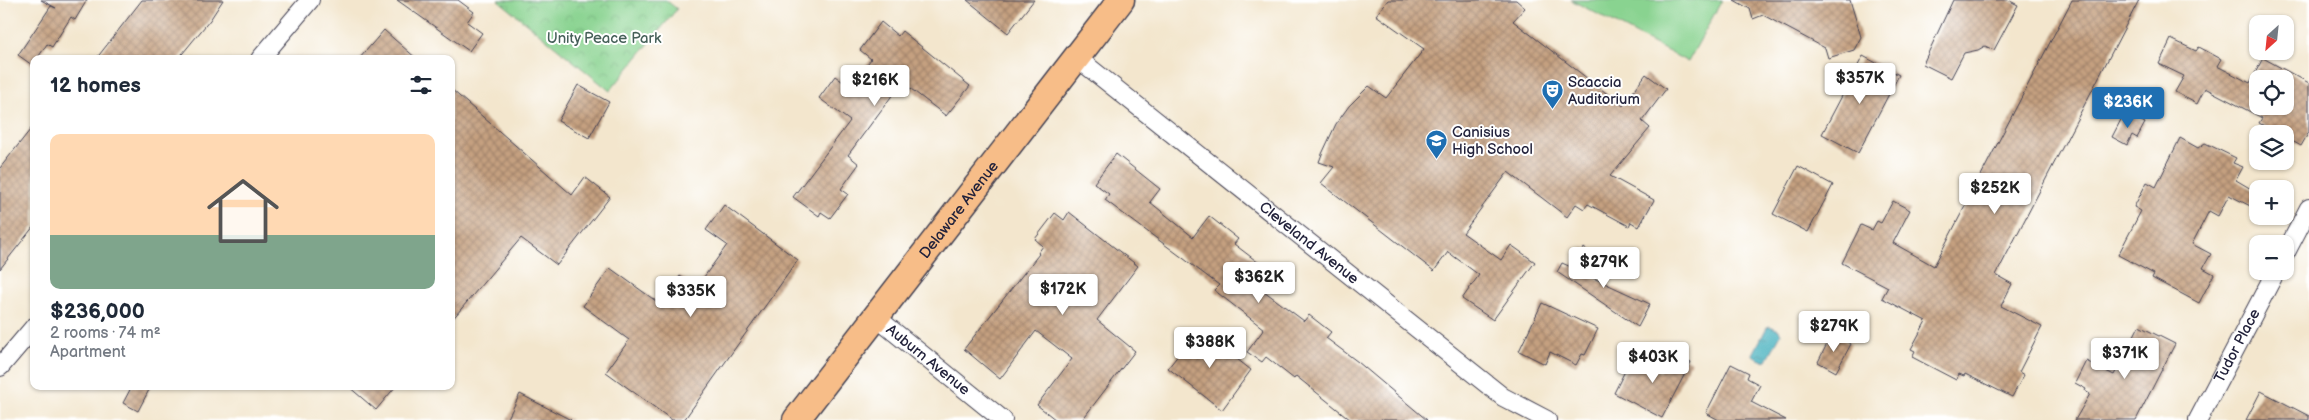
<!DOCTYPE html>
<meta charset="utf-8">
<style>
body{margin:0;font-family:"Balsamiq Sans",sans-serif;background:#f2f2f3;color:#1f2937;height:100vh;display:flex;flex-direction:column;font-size:19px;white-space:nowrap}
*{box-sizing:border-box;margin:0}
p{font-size:16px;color:#747a83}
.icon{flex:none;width:28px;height:28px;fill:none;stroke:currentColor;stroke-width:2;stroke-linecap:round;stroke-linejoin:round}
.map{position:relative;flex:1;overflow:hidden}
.panel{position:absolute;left:30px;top:55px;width:425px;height:335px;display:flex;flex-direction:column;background:#fff;border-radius:10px;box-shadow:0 1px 4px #0004}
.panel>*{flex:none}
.needle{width:32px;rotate:207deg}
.tools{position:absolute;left:2249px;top:15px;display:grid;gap:10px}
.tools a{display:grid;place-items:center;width:45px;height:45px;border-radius:10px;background:#fff;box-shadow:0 1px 4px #0004;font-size:25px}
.price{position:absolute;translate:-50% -42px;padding:0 11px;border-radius:5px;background:#fff;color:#222;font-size:16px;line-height:32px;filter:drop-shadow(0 1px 2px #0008)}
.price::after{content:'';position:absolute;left:50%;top:30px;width:15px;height:11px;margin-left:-8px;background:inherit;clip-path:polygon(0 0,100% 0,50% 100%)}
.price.active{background:#1f6fb2;color:#fff}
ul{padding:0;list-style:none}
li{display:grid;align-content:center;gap:10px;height:265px;padding:0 20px}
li+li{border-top:1px solid #e0e1e3}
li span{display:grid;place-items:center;height:155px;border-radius:10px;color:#555}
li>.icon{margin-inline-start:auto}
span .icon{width:90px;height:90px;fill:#fffc;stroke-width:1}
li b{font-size:21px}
h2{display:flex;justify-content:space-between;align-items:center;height:60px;padding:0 20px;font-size:21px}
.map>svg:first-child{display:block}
</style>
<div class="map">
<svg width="2309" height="420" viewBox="0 0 2309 420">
<defs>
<pattern id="park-crowns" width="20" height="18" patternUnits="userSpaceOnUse" patternTransform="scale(1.25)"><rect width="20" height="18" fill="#89d390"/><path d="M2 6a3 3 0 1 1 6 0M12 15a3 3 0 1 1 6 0" fill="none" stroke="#76b57d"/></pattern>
<pattern id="water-ripples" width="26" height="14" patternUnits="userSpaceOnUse" patternTransform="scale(1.25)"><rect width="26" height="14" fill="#40aebc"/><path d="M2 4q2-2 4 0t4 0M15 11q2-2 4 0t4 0" fill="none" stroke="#358d9a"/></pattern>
<pattern id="building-cross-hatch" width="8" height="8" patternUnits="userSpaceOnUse" patternTransform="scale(1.25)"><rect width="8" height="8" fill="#c5a080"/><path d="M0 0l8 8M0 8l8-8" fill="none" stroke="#a0826a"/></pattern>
</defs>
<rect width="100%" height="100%" fill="#fff"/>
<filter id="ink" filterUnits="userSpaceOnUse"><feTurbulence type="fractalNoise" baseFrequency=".02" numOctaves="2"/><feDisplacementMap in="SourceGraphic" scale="10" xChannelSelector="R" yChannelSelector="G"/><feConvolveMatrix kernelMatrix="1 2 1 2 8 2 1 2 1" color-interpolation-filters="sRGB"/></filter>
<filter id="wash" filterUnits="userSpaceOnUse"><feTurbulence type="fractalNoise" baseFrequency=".0096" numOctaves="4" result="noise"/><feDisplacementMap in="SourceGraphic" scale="20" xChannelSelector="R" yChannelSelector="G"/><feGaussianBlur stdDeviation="1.12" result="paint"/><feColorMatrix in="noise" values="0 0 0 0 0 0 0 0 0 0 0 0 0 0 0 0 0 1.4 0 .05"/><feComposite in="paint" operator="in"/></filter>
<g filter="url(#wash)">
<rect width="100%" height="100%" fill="#f3e6cd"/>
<polygon fill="url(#park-crowns)" stroke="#567a66" points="498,0 666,0 677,9 610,91"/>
<polygon fill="#89d390" stroke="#567a66" points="1571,0 1722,0 1688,62"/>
<polygon fill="url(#water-ripples)" stroke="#31687c" points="1770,326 1779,330 1781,334 1767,360 1763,361 1754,357 1753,354 1767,327"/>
<g id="blocks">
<g fill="url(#building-cross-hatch)" fill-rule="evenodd">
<polygon points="41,0 87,0 75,20 71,17 52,47 47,44 37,59 34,59 32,65 18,55 51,6 56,8"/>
<polygon points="142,0 223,0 210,20 178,59 96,59"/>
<polygon points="397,0 458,0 474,12 467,22 482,33 469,51"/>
<polygon points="967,0 1034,0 1008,33"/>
<polygon points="1388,0 1516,0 1525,8 1513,21 1623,106 1646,74 1666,89 1642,121 1650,128 1610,176 1654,200 1639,227 1631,222 1629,226 1588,204 1584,209 1576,204 1567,217 1508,172 1463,233 1501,260 1511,245 1535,262 1493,320 1462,299 1479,275 1448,252 1434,271 1321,183 1334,167 1319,162 1322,154 1336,124 1349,106 1369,86 1386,98 1424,49 1376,15"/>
<polygon points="1734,0 1850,0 1861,37 1854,50 1828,58 1825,48 1763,15 1753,19 1750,9"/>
<polygon points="1953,0 2008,0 2018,5 1994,50 1985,46 1978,50 1964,53 1951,78 1923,64"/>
<polygon points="2072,0 2139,0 1996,275 2012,284 2001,306 2042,327 2019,372 2024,375 2012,397 1965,374 1964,376 1959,374 1956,380 1912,357 1915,351 1911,349 1926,321 1882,298 1888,287 1842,263 1861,225 1872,230 1877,221 1881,223 1893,201 1910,210 1893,243 1934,266"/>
<polygon points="881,22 898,36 902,31 970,86 946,116 902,82 848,155 859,164 841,189 848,194 830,218 821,212 819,216 793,197 850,121 819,98 835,76 850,87 871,59 860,50"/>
<polygon points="384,30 394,39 417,59 359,59"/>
<path d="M2171 39 2196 51 2199 47 2221 59 2217 66 2250 83 2263 58 2309 83V132L2301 146 2285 137V134H2279L2259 123 2262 118 2205 88 2197 104 2175 92 2184 76 2159 64ZM2258 79H2285V106H2258Z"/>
<polygon points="1863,56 1899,75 1858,153 1822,134"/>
<polygon points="578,85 609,102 589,138 558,121"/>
<polygon points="451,89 572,195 585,177 610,197 557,265 521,238 451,321"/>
<polygon points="2125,112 2145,123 2137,138 2132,135 2127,145 2112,137"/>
<polygon points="34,125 34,226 0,269 0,168"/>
<polygon points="2180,138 2198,148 2205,143 2236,158 2233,163 2243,167 2236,180 2258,193 2258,210 2229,195 2218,216 2209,211 2192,244 2211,254 2203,268 2214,274 2199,303 2152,278 2154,274 2118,255 2141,211 2134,207 2147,182 2156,187"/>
<polygon points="1116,154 1160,189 1150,202 1193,237 1209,216 1238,239 1234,244 1276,276 1264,291 1304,321 1309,315 1331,332 1326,338 1358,362 1427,420 1351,420 1296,376 1294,379 1266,357 1262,362 1247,352 1264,329 1214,290 1219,285 1105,200 1109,194 1094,183"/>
<polygon points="1798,166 1833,185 1808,232 1773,214"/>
<polygon points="724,205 798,260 684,420 672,420 606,372 629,340 583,306 610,268 660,304 680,276 696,288 727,245 706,230"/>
<polygon points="1069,212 1138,266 1097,320 1135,351 1082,420 1056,420 1037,405 1072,359 1036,331 1000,379 964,349 1039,254 1038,253 1043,246 1035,239 1055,213 1064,220"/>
<polygon points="1584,248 1600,260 1589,276 1650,304 1638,327 1557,272 1562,263 1571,267"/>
<polygon points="1542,303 1598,329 1585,355 1582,354 1576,365 1550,352 1545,364 1519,351"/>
<polygon points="2139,326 2175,344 2136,420 2075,420 2090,394 2085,391 2086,389 2075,383 2086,361 2114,375"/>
<polygon points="1199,329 1251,370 1222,410 1168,368"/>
<polygon points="1832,334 1851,344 1836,372 1818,362"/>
<polygon points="1670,352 1691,362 1662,418 1614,393 1632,357 1660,372"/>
<polygon points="1731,364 1749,373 1747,378 1760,385 1751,402 1786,420 1719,420 1706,413"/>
<polygon points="132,386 151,386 138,411 123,403"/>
<polygon points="348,386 396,386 376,410"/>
<polygon points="2261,391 2309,416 2309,420 2246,420"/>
<polygon points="520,394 571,420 507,420"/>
</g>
</g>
</g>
<g filter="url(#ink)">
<use href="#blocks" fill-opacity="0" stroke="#413f51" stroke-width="1"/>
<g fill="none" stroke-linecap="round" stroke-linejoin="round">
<defs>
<g id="street">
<path id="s1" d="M1076 57 1503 397 1547 420"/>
<polyline points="260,59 310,0"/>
<polyline points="2285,254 2309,208"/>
<path id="s2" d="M877 318 1003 420"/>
<polyline points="0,367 34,327"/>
<path id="s3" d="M2198 420 2276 271"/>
</g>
<g id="primary">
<path id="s4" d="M796 420 1121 0"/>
</g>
</defs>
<use href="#street" stroke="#413f51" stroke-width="20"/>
<use href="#primary" stroke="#413f51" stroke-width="29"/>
<use href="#street" stroke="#fff" stroke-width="18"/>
<use href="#primary" stroke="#f7bd88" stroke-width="26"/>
</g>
</g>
<defs>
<symbol id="theatre-pin" viewBox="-11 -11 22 30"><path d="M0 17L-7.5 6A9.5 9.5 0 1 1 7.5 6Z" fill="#1f6fb2" stroke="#fff"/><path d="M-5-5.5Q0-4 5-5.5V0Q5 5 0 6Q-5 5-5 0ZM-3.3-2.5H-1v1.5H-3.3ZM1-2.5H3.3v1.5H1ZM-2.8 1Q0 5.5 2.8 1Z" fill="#fff"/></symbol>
<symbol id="school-pin" viewBox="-11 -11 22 30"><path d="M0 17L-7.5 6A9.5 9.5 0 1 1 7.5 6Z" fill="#1f6fb2" stroke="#fff"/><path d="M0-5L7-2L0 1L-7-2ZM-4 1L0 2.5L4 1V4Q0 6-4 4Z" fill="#fff"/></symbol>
</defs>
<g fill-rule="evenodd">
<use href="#theatre-pin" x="1540" y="78" width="25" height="34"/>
<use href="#school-pin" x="1424" y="128" width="25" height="34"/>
</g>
<g text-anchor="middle" stroke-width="4" stroke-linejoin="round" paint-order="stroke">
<g font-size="15" fill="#466059" stroke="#fff">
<text x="604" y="43">Unity Peace Park</text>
</g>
<g font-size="15" fill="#22223b" stroke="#fff" text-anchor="start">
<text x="1568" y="87">Scaccia<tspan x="1568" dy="17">Auditorium</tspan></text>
<text x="1452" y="137">Canisius<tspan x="1452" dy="17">High School</tspan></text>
</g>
<g font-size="15" fill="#22223b" stroke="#fff">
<text dy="5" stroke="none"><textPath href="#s4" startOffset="266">Delaware Avenue</textPath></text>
<text dy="5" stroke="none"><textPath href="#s1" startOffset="298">Cleveland Avenue</textPath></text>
<text dy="5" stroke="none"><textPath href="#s3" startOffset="84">Tudor Place</textPath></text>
<text dy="5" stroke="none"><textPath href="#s2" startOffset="66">Auburn Avenue</textPath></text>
</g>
</g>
</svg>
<div class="tools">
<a><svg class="needle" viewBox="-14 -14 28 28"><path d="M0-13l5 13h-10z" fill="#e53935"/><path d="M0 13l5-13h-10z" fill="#747a83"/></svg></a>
<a><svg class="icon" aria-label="locate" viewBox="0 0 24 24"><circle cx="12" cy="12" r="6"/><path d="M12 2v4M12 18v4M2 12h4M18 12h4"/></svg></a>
<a><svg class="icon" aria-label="layers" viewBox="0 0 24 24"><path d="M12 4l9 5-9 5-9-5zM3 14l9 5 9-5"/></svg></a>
<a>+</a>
<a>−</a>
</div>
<b class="price" style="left:1860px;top:105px">$357K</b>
<b class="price" style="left:875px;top:107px">$216K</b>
<b class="price active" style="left:2128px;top:129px">$236K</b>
<b class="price" style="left:1995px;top:215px">$252K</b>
<b class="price" style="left:1604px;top:289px">$279K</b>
<b class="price" style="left:1259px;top:304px">$362K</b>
<b class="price" style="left:1063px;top:316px">$172K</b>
<b class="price" style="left:691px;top:318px">$335K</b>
<b class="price" style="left:1834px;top:353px">$279K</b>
<b class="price" style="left:1210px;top:369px">$388K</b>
<b class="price" style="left:2125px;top:380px">$371K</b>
<b class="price" style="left:1653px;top:384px">$403K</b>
<section class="panel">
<h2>12 homes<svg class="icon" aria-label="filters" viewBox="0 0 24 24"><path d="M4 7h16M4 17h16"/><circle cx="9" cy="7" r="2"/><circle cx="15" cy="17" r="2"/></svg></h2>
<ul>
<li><span style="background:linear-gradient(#ffd9b3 65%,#7fa58c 0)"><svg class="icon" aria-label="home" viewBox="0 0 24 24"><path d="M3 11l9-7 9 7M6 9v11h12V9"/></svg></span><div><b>$236,000</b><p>2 rooms · 74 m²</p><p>Apartment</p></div></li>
</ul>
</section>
</div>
